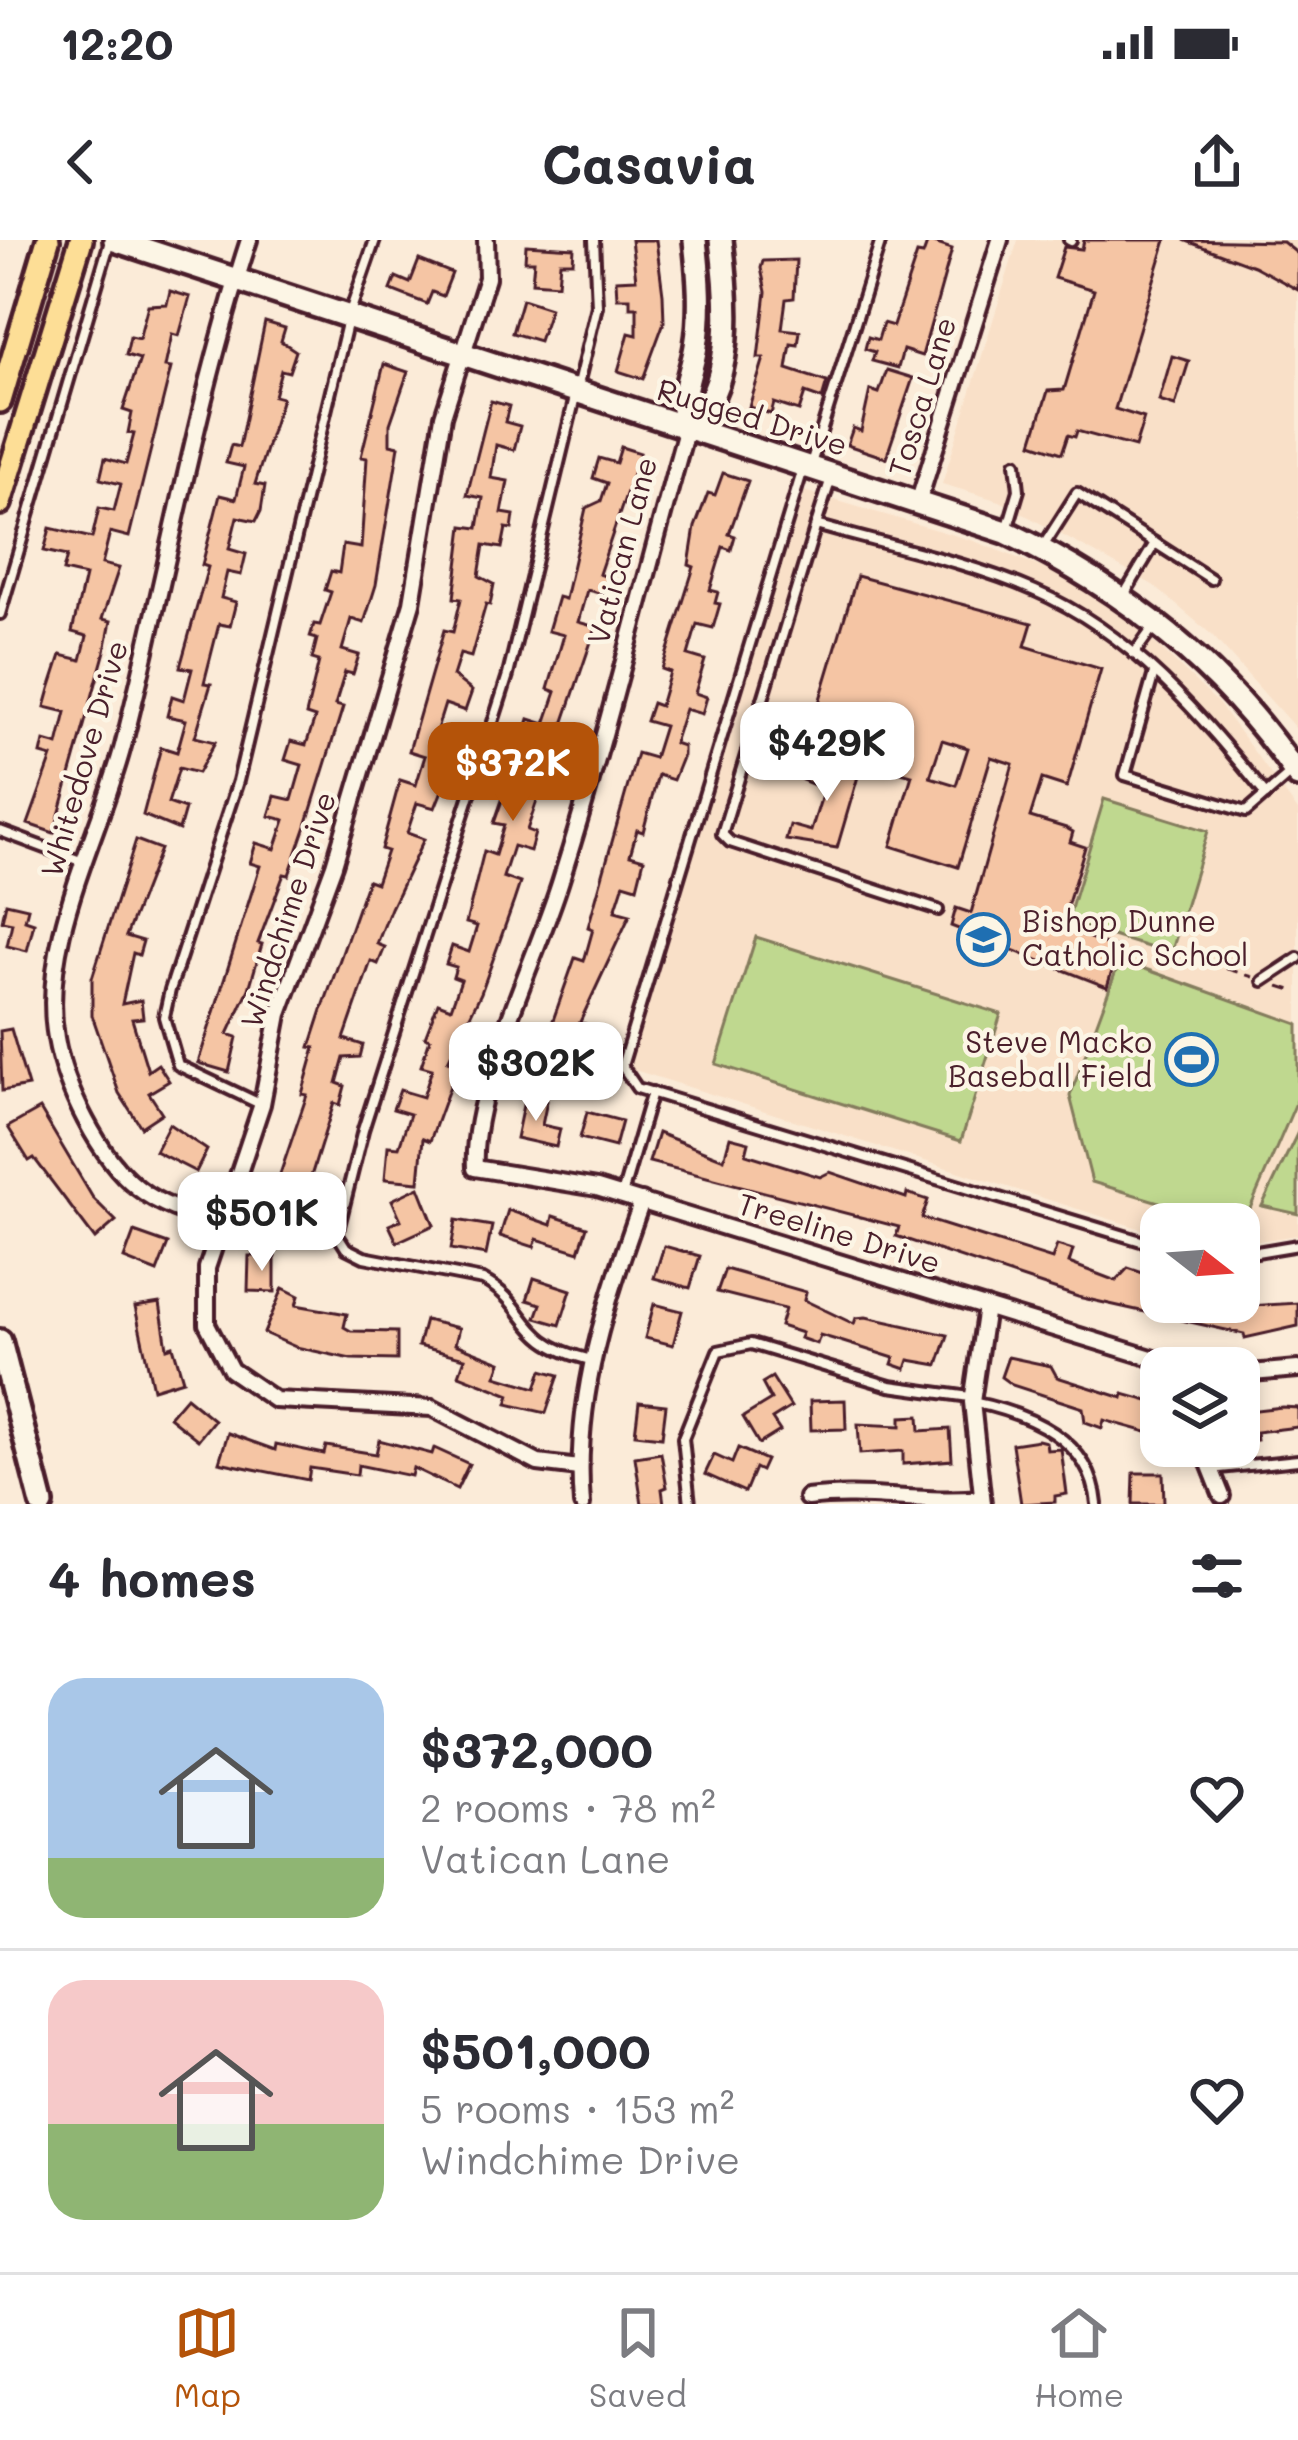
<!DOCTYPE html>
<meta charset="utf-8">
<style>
body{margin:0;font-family:Mali,sans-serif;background:#f7f7f7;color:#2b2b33;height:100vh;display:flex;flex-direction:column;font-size:45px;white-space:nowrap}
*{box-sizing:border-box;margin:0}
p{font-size:39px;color:#7c7c81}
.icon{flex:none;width:66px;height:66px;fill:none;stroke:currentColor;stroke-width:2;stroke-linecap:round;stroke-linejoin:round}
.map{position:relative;height:1264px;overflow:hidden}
.panel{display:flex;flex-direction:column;background:#fff;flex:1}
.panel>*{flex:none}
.needle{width:78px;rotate:107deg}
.buttons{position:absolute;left:1140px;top:963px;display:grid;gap:24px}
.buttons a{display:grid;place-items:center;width:120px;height:120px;border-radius:24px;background:#fff;box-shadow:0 6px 18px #0003;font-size:60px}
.price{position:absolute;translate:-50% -102px;padding:0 27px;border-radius:24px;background:#fff;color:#222;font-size:39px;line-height:78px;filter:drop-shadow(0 3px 6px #0008)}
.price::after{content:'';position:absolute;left:50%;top:72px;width:36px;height:27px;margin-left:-18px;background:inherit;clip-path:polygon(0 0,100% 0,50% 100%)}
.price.selected{background:#b45309;color:#fff}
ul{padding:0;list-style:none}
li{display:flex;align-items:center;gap:36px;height:300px;padding:0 48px}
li+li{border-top:3px solid #e1e1e2}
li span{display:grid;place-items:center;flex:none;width:336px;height:240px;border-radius:36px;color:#555}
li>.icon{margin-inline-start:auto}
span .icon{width:144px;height:144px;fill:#fffc;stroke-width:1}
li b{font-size:51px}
h2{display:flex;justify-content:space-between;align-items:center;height:144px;padding:0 48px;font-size:51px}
.status{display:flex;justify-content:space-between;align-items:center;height:84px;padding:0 60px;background:#fff;direction:ltr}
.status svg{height:33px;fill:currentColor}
header{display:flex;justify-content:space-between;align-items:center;height:156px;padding:0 48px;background:#fff;font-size:54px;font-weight:800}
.dock{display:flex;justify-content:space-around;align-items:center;height:168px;border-top:3px solid #e1e1e2;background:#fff;font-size:33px;color:#7c7c81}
.dock a{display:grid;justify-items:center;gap:6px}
.dock .selected{color:#b45309}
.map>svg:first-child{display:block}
</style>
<div class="status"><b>12:20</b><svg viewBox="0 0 49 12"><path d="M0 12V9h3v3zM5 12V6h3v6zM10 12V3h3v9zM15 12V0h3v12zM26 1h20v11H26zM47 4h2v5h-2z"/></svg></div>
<header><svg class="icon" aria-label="back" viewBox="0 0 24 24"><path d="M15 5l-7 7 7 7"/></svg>Casavia<svg class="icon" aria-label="share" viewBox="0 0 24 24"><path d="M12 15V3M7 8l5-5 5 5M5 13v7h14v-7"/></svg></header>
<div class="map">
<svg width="1298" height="1264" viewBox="0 0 1298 1264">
<rect width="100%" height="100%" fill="#fbebd8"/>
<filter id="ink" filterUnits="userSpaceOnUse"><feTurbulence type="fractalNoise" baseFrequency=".00833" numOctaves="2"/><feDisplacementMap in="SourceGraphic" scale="24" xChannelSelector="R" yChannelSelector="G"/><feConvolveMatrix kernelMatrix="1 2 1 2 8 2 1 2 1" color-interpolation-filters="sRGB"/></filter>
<g filter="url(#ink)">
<g fill="#f9e0c8">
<polygon points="1018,0 1298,0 1298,491 1212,395 1153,345 1000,261 942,244"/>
<polygon points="804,251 974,301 1051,331 1125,375 1218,463 1298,571 1298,995 1239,1004 1239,984 1161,984 1161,995 628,828"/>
</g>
<g fill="#bfd88f" stroke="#847c5d" stroke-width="3">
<polygon points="1104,559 1208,591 1171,714 1067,682"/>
<polygon points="756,697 1001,774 961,901 716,824"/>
<polygon points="1120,720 1298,784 1298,858 1242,987 1092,942 1070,856"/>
<polygon points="1298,892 1298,974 1262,966"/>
</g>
<g fill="#f5c5a4" stroke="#4a1f2b" stroke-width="3" fill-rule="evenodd">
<polygon points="631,0 656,0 663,54 664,82 643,139 618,131 629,93 637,95 637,67 630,67 630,58 617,58 616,40 636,39"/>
<polygon points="1084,0 1166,0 1115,169 1144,178 1135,207 1077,191 1075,197 1068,195 1062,213 1032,203 1048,151 1064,150 1094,50 1054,38 1064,7 1082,9"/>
<polygon points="1184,0 1283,2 1298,14 1298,50 1254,26"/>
<polygon points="928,1 952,9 922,116 903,110 898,128 872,121 875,112 865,109 868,97 878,100 883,83 893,86 917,14 923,15"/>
<polygon points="526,5 574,8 573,22 560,22 558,44 532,42 534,21 525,21"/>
<polygon points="419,20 452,33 443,56 432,52 427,64 391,50 396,37 410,43"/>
<polygon points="796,20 794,58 786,59 782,89 800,91 798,105 791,104 787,129 827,142 822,159 805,153 799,171 774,163 771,174 749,167 764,118 758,118 766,52 761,28 763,21"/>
<polygon points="170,51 190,57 179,96 172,94 165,127 171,128 129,297 110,292 102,324 119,328 102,379 111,381 105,411 54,593 28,584 52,517 41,514 44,501 58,505 66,472 45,467 50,449 61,415 81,420 87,396 72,392 85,336 63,331 67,316 44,311 50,288 92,298 99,268 114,271 121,244 100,239 105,218 126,224 134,194 128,193 132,173 123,170 140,119 126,115 130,97 139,99 148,65 167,64"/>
<polygon points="522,59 550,68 539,101 512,93"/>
<polygon points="265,82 285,88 281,101 296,111 289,132 281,130 274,156 282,158 255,244 265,246 261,271 256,281 237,277 229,309 246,314 241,335 227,332 221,358 236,362 230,386 219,384 204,443 211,444 195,497 215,502 198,533 179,528 168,563 185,569 179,590 143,575 161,507 177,512 186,480 167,476 172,456 184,460 192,429 180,427 208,327 202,325 220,255 236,259 244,227 226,223 231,205 239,207"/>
<polygon points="1172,116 1189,121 1175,166 1159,161"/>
<polygon points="384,124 408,132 390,184 390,204 399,206 376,345 364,383 351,379 342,410 359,415 353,434 345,432 335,465 343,467 306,586 289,635 284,634 258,703 262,704 249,749 228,794 237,797 229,832 198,823 260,626 250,623 256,603 275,609 285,580 269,576 275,556 292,560 302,525 285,520 291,501 306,505 315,478 306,475 319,421 312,419 317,399 310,397 314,384 320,385 331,352 325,350 331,331 339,333 343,305 361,308 367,218 361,217"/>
<polygon points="887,130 913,138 886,218 847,205 853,188 861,191 870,150 879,153"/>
<polygon points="491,161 509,166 505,182 520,186 514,210 496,205 491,238 508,241 502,273 514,275 512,289 506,288 502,308 484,305 479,336 494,344 490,365 486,364 471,417 460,414 453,436 472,451 465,471 445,464 435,496 451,501 440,534 445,543 435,568 417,563 407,593 424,599 391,668 377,704 385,707 378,724 371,721 344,799 363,805 360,817 344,818 337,843 345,846 340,865 334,863 297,981 292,979 285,1001 260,993 307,855 302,854 315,808 310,807 322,770 368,640 376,643 387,611 381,609 400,540 416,545 425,516 409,511 444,390 453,392 461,359 454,358 463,286 478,288 483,258 467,255"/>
<polygon points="621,207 640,213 599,334 608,337 603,354 587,350 578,382 596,387 527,590 535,593 530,611 513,606 503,637 520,643 514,661 481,753 448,821 458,824 430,901 423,898 419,942 385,939 388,906 399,907 410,874 393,869 400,850 423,857 432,829 421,826 430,799 425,797 438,763 451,768 461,740 453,737 456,727 446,724 452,706 469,712 477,686 466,683 484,611 495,615 504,585 494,583 514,526 529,531 538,503 523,498 529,479 545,484 556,452 548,449 564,395 548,391 558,357 565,359 586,268 601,261 607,243 593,238 599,218 616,223"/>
<polygon points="723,233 748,241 729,294 735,296 731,310 723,307 710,350 718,352 715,363 720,364 713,388 697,384 688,415 705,420 695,453 707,457 702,474 685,469 674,503 683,506 683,515 673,540 658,535 643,592 637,590 630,615 644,619 637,647 624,643 615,671 630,675 580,782 596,788 590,804 583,802 571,836 563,833 561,841 543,835 558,793 552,783 575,718 584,721 593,689 588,687 637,513 654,518 664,486 646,481 652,463 660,466 670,432 662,429 694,327 689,325 695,287 708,253 715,255"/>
<path d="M857 336 1032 383 1025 406 1101 429 1067 547 1042 539 1030 577 1066 588 1073 592 1070 602 1085 607 1061 687 1119 709 1107 747 951 686 956 668 971 673 1013 524 991 517 958 627 891 606 912 535 883 527 894 489 818 466ZM942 500 968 508 956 545 930 537Z"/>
<polygon points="809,518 859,533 837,608 786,600 790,585 811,591 824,549 802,540"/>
<polygon points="136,600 160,609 126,696 143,701 139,715 133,713 122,764 141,760 143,778 132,779 148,831 158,824 169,841 149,853 162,873 141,887 119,853 92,775 92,738"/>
<polygon points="6,663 28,668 25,680 34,683 27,711 7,706 12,683 2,681"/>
<polygon points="11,789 28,846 2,851 0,791"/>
<polygon points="525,856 547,861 542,885 560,889 556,907 516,898"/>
<polygon points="40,869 93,958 116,981 95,999 34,918 29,921 8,887"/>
<polygon points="587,872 622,881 615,907 580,898"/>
<polygon points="169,884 207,910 196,932 155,911"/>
<polygon points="658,893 724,919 730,897 749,902 746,914 820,937 830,932 906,958 907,953 928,960 922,978 1052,1019 1057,1005 1073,1010 1069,1023 1116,1041 1128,1028 1146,1034 1144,1043 1161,1046 1161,1062 1233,1062 1232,1067 1298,1063 1298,1086 1245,1098 1244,1094 1078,1057 896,996 899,987 649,922"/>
<polygon points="419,947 434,985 397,1002 389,985 401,980 392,960"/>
<polygon points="508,970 551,985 553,976 587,987 579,1012 537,999 534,1007 500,996"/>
<polygon points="456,980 492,986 486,1015 451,1009"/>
<polygon points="134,992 168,1004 157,1032 124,1019"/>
<polygon points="664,1006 700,1016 690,1048 654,1038"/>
<polygon points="249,1016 275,1016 275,1052 248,1051"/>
<polygon points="725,1029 806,1052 804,1060 854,1084 856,1078 866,1077 948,1095 938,1125 909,1120 906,1129 892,1124 894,1118 840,1101 820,1095 817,1104 800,1098 802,1093 780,1086 785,1069 717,1052"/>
<polygon points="534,1038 571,1050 560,1085 536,1078 541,1064 527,1060"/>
<polygon points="283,1048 299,1056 296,1065 347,1074 344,1087 351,1091 397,1092 397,1120 351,1119 296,1107 264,1093"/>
<polygon points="160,1063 167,1108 173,1106 183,1140 153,1149 135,1067"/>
<polygon points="654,1064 682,1071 673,1105 645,1098"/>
<polygon points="425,1080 459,1088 455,1104 501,1122 496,1136 536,1148 542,1130 559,1135 546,1173 507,1164 510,1155 459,1135 465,1118 418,1106"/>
<polygon points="1008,1117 1051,1126 1057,1137 1123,1158 1124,1154 1159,1164 1150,1193 1104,1180 1102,1188 1085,1182 1083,1168 1012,1145 1001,1137"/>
<polygon points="772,1137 791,1167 772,1179 780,1191 759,1204 743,1177 771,1160 762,1143"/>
<polygon points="186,1157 214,1180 198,1200 169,1177"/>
<polygon points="845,1160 846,1189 811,1190 810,1161"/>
<polygon points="639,1162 666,1165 662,1197 635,1194"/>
<polygon points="1282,1167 1298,1168 1298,1187 1256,1192 1257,1200 1243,1202 1239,1172"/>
<polygon points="919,1176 920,1191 950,1189 952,1220 903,1224 903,1211 860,1214 858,1184 901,1186 901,1177"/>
<polygon points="228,1193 275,1210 276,1204 324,1214 326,1206 376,1214 379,1200 432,1214 434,1208 469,1224 457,1249 413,1228 411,1236 358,1225 357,1235 310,1228 308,1240 219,1222"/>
<polygon points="1038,1200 1046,1202 1047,1210 1061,1209 1067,1254 1055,1256 1055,1262 1021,1264 1012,1204"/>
<polygon points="738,1208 766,1220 761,1231 755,1228 745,1252 705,1234 714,1215 732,1223"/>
<polygon points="661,1213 667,1247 662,1249 664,1264 642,1264 635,1217"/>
<polygon points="1134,1233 1163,1233 1164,1264 1133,1264"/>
</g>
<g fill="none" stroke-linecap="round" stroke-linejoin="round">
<defs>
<g id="lane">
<polyline points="1069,0 1071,1"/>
<polyline points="810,227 881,0"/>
<polyline points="803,229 622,826 637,848 1161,1007"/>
<polyline points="816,285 832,235"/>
<polyline points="1007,290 1019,250 1016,223"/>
<polyline points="1044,305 1077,253 1155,303"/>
<polyline points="1124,355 1155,303 1211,339"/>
<polyline points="0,374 110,1"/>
<polyline points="1134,414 1152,389"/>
<polyline points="1154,433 1125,535 1246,572 1293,531"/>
<polyline points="0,591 83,622"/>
<path d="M938 670 730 602 722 594 816 285C888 306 967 321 1035 351 1131 392 1202 476 1266 555"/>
<polyline points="1263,741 1298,718"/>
<polyline points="260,864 178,825 164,777 170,750 238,541 349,75 375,0"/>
<polyline points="622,955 652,852"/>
<polyline points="1239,1015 1298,1005"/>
<path d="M591 1120C515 1102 532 1066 483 1040L364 1017 346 1008 337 994 363 890 508 435 597 66 594 0"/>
<path d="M972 1162C1030 1174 1091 1199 1097 1264"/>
<polyline points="1210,1229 1298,1220"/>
<polyline points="690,1264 683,1198 718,1111 751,1104 890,1146 970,1157"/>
</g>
<g id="street">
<polyline points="486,0 487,38 443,176 412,363 334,625 279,774 262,864 207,1028 207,1084 231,1130 275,1160 432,1168 538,1223 579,1228"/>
<path d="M686 191C644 340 608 492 561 640 537 718 470 852 475 928L597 948 1184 1128"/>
<polyline points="919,260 1000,0"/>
<path d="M222 984C193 975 162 967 138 948 99 918 64 846 56 798 39 701 99 597 123 506 166 338 195 165 249 0"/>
<polyline points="1239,1134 1298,1129"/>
<polyline points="1202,1206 1222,1256"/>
<path d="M807 1258C865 1250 923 1264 982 1258"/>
<path d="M582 1264C573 1158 607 1059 642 961"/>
<polyline points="983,1264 972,1162 986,1067"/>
</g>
<g id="secondary">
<path d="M115 0 1006 292C1125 349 1223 426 1298 536"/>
<path d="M695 0C699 36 702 70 696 106 691 137 677 160 686 191 737 148 729 61 721 0"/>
<polyline points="0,1101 42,1264"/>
</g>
<g id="primary">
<polyline points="0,161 48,0"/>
<polyline points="0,263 81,0"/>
</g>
</defs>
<use href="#lane" stroke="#4a1f2b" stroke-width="16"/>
<use href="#street" stroke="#4a1f2b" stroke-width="22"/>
<use href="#secondary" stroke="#4a1f2b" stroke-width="30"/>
<use href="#primary" stroke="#4a1f2b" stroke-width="30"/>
<g stroke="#4a1f2b" stroke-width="3" stroke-dasharray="12 9" stroke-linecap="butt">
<polyline points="1186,716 1253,737"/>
<polyline points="1279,746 1298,752"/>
</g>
<use href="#lane" stroke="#fcf5e5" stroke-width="8"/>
<use href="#street" stroke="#fcf5e5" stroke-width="14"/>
<use href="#secondary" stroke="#fcf5e5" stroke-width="21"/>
<use href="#primary" stroke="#fdde96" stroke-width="21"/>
</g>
</g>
<defs>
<symbol id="school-ring" viewBox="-11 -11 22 22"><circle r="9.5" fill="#fcf5e5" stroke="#1f6fb2" stroke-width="1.5"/><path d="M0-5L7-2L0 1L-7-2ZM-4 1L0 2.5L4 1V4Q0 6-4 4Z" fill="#1f6fb2"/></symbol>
<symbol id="stadium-ring" viewBox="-11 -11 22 22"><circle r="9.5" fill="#fcf5e5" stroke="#1f6fb2" stroke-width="1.5"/><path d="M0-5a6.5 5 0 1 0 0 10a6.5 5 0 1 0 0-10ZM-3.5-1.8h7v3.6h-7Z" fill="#1f6fb2"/></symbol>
</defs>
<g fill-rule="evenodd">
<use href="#school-ring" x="954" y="670" width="59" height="59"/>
<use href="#stadium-ring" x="1162" y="790" width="59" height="59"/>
</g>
<g text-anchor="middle" stroke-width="9" stroke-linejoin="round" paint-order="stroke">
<g font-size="30" fill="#4a1f2b" stroke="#fcf5e5">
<text transform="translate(923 157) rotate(-73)" y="10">Tosca Lane</text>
<text transform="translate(752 178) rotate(17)" y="10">Rugged Drive</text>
<text transform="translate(623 311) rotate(-75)" y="10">Vatican Lane</text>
<text transform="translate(85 519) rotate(-74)" y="10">Whitedove Drive</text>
<text transform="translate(289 670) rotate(-72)" y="10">Windchime Drive</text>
<text transform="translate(839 994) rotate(17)" y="10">Treeline Drive</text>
</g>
<g font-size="30" fill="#4a1f2b" stroke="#fcf5e5" text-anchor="start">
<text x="1022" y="692">Bishop Dunne<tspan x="1022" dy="34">Catholic School</tspan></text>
<text x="1152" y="813" text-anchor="end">Steve Macko<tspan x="1152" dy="34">Baseball Field</tspan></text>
</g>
</g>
</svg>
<div class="buttons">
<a><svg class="needle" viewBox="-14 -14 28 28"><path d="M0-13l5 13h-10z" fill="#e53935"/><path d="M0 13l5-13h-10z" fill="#7c7c81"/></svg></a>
<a><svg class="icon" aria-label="layers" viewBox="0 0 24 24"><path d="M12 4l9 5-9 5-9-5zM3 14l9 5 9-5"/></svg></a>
</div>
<b class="price" style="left:827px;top:564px">$429K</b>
<b class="price selected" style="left:513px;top:584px">$372K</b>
<b class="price" style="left:536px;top:884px">$302K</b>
<b class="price" style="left:262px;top:1034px">$501K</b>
</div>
<section class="panel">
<h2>4 homes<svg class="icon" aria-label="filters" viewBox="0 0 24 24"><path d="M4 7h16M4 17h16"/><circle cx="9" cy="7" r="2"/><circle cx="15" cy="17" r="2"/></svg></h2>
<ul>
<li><span style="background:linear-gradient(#a9c7e8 75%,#8fb573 0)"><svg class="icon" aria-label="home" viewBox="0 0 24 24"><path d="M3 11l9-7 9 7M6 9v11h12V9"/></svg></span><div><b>$372,000</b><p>2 rooms · 78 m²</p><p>Vatican Lane</p></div><svg class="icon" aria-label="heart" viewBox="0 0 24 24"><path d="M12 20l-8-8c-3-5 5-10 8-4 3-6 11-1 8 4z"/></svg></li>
<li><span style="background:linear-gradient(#f6c9c9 60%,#8fb573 0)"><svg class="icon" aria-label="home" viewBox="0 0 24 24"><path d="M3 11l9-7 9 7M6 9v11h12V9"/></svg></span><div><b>$501,000</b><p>5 rooms · 153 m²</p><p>Windchime Drive</p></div><svg class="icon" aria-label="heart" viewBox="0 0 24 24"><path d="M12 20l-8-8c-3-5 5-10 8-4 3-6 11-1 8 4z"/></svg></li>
</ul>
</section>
<nav class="dock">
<a class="selected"><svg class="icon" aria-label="map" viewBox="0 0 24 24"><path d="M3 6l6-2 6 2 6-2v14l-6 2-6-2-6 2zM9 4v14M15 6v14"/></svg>Map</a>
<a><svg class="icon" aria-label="saved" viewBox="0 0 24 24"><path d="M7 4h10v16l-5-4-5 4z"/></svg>Saved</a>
<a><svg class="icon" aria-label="home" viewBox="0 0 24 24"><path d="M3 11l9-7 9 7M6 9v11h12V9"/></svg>Home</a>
</nav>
